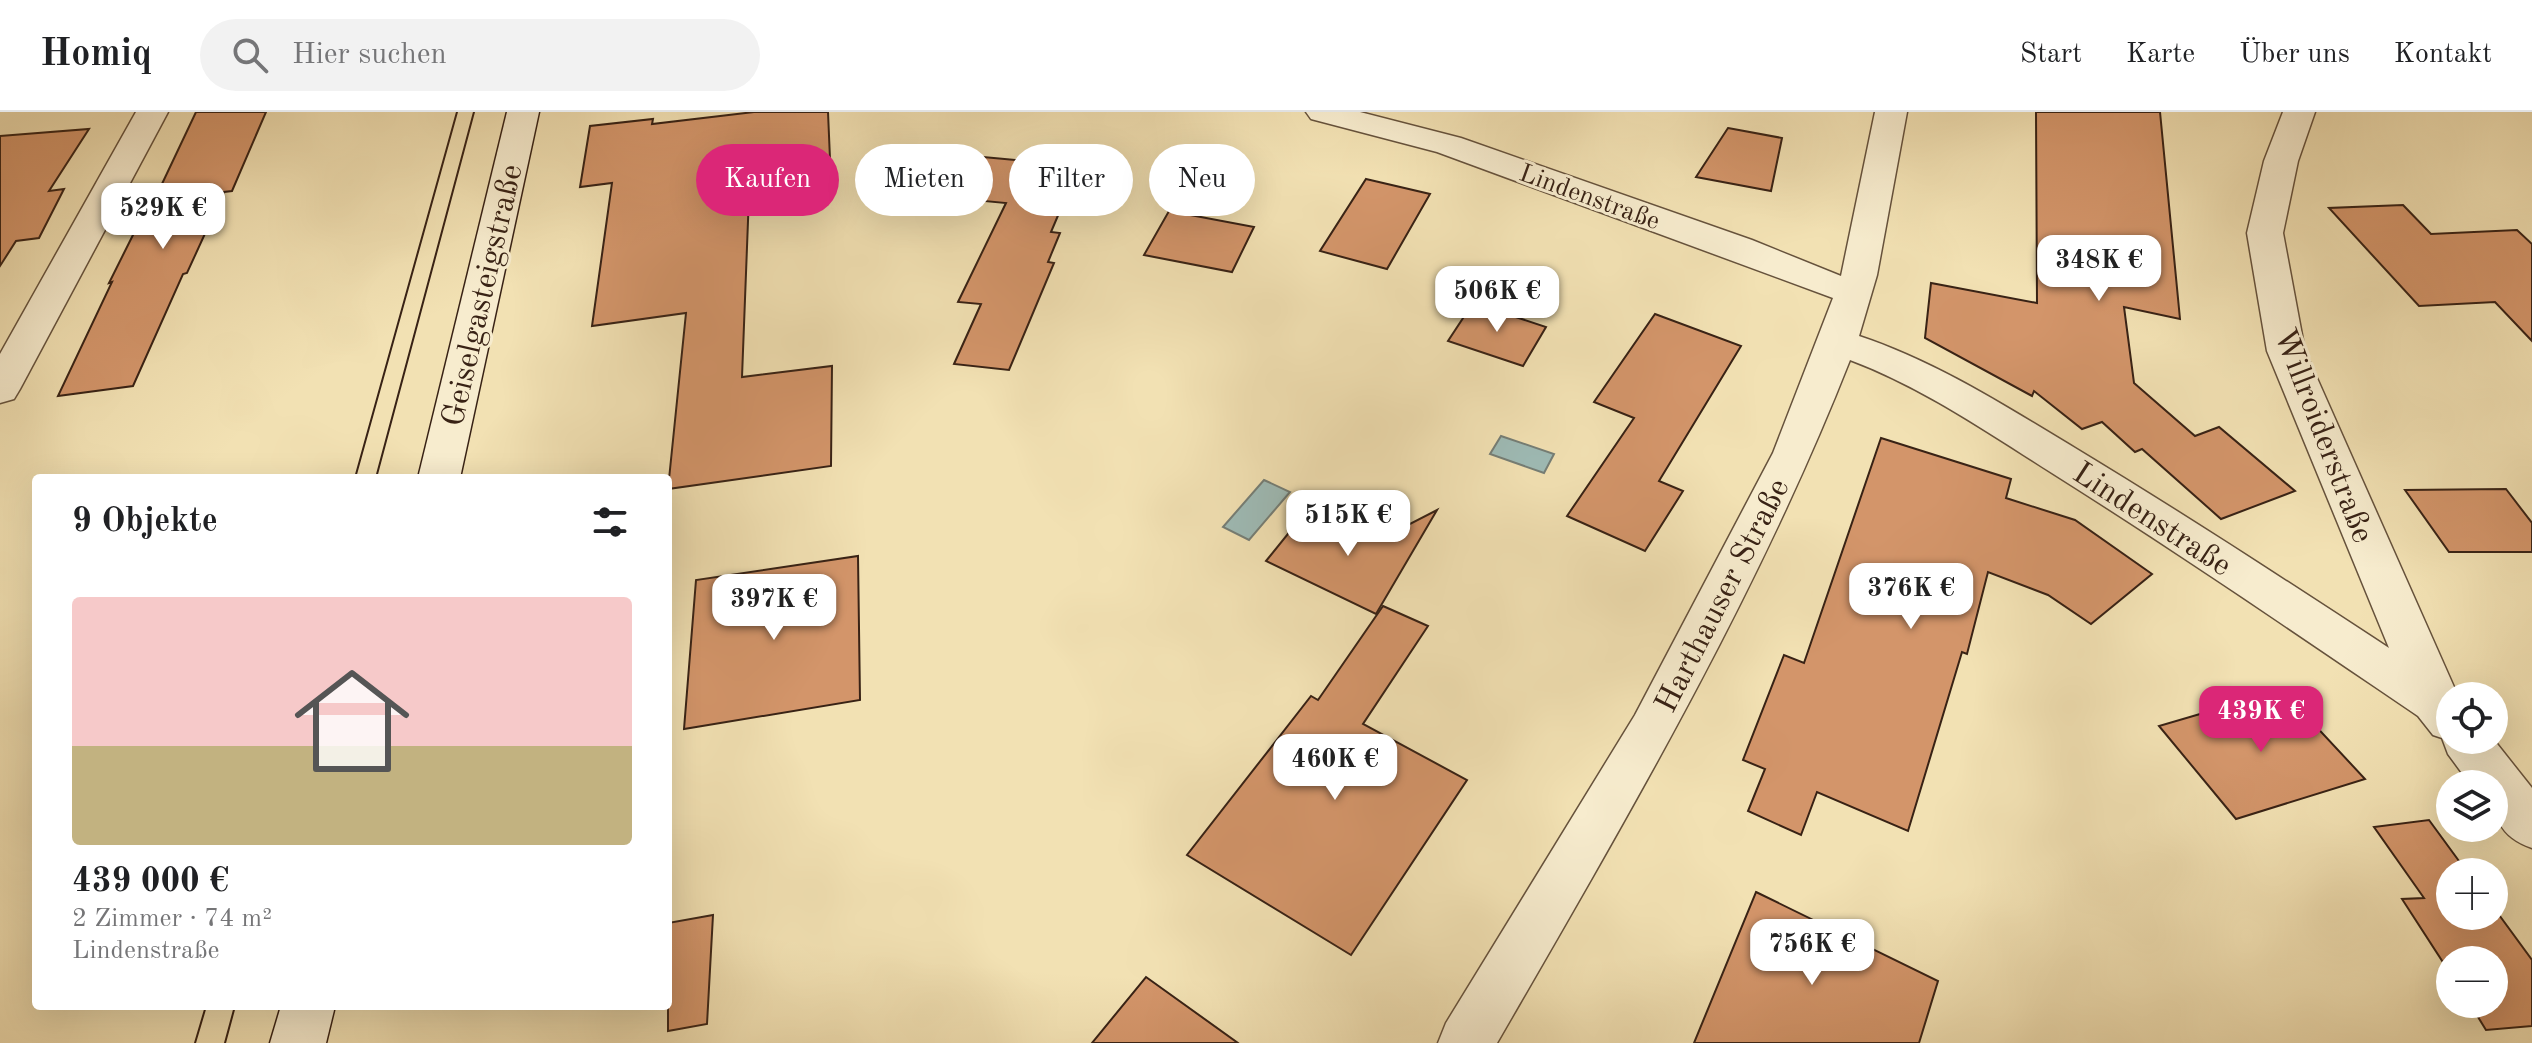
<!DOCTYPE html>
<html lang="de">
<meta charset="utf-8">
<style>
body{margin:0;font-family:"Old Standard TT",serif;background:#f2f2f2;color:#202124;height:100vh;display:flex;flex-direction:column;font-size:30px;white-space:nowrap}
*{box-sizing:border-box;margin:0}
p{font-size:26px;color:#757577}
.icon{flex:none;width:44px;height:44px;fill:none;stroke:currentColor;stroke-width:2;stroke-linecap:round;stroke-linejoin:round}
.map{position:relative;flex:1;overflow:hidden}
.panel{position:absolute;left:32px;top:362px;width:640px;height:536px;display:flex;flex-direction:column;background:#fff;border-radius:8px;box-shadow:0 8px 32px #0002}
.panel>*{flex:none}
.guide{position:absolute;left:696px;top:32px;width:760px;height:72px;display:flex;gap:16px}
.tools{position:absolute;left:2436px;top:570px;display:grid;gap:16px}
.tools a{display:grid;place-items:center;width:72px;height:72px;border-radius:50%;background:#fff;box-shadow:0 8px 32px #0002;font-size:40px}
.price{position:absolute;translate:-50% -68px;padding:0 18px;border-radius:16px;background:#fff;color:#222;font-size:26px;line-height:52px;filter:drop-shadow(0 2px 4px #0008)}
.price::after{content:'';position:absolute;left:50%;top:48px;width:24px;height:18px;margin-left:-12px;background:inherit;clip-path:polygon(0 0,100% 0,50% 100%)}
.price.on{background:#db2777;color:#fff}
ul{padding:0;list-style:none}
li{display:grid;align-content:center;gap:16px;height:424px;padding:0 40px}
li span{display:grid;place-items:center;height:248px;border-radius:8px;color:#555}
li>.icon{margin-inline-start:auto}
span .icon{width:144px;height:144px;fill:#fffc;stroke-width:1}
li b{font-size:34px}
h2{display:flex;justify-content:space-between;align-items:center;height:96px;padding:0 40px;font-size:34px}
.pill{padding:0 28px;border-radius:36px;background:#fff;box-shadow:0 8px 32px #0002;font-size:28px;line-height:72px}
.pill.on{background:#db2777;color:#fff}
header{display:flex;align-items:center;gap:48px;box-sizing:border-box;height:112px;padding:0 40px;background:#fff;border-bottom:2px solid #e0e0e0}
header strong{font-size:38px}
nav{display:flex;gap:44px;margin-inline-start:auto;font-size:28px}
.search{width:560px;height:72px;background:#f2f2f2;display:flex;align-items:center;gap:20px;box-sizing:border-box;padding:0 28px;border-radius:44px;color:#757577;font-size:30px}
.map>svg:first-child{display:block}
</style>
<header>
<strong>Homiq</strong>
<div class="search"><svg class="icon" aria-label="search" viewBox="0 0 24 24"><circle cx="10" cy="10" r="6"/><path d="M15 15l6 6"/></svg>Hier suchen</div>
<nav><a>Start</a><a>Karte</a><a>Über uns</a><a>Kontakt</a></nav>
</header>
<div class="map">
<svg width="2532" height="931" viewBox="0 0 2532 931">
<rect width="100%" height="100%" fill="#f2e1b3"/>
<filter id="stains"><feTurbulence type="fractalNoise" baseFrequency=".0025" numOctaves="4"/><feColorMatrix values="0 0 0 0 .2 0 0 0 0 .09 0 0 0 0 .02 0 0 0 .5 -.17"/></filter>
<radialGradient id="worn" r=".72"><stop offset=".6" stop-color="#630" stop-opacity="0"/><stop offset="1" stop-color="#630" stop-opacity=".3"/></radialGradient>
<g fill="#9ebbb6" stroke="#757e76" stroke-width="2">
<polygon points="1501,324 1554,342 1544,361 1490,342"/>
<polygon points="1264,368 1290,380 1249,428 1223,415"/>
</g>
<g fill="#d3956a" stroke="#382215" stroke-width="2">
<polygon points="196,0 266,0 232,79 224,80 187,161 183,162 133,274 58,284 112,170 109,171 138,113 143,112"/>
<polygon points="754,0 828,0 830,47 750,57 742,265 832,254 831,354 668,377 686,201 592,214 612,71 580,75 590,14 653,7 652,12"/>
<polygon points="2036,0 2160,0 2180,207 2124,195 2134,271 2195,324 2219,315 2295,379 2221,407 2142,337 2135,340 2102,310 2082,317 2034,279 2032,284 1925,226 1931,171 2037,191"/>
<polygon points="1728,16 1782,26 1771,79 1696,65"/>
<polygon points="89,17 49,79 64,77 39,126 16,129 0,154 0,24"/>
<polygon points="983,45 1079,54 1051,120 1060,121 1048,150 1054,151 1009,258 954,252 981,192 958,190 1006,91 963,87"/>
<polygon points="1366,67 1430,82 1387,157 1320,139"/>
<polygon points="2403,93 2431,122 2517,118 2532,132 2532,229 2495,190 2419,194 2329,96"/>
<polygon points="1169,99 1254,115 1232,160 1144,143"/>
<polygon points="1473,191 1546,215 1523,254 1448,229"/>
<polygon points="1655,202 1741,234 1659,369 1683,379 1645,439 1567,404 1634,306 1594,290"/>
<polygon points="1881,326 2011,367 2006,386 2075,408 2152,462 2091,512 2048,483 1988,460 1967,542 1962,540 1908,719 1817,680 1801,723 1748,699 1765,657 1743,648 1784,543 1804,551"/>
<polygon points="2506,377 2532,411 2532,440 2449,440 2405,378"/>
<polygon points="1308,397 1377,429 1437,398 1376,502 1266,449"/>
<polygon points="858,444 860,588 684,617 696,468"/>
<polygon points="1383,494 1428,514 1363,612 1467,668 1351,843 1187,743 1311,584 1318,588"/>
<polygon points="2282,578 2365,667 2236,707 2159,614"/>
<polygon points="2429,708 2467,760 2450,760 2450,804 2494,804 2494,796 2532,848 2532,914 2486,918 2470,892 2494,892 2494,848 2450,848 2450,861 2402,787 2424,786 2374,715"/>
<polygon points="1756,780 1938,869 1919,931 1694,931"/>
<polygon points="713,803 707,912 668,919 668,811"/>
<polygon points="1146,865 1238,931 1092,931"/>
</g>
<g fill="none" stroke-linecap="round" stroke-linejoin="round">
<defs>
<g id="minor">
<polygon points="136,0 168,0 20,277 14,287 0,291 0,242"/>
<path d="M1306 0H1360L1461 26 1752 128 1841 164 1875 0H1907L1877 163 1859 224C1937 250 2005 294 2075 336 2181 400 2285 468 2389 536L2267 239 2247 121 2264 49 2283 0H2315L2298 49 2283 121 2305 239 2458 584H2450V628H2494L2532 676V736C2498 724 2494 705 2494 672H2470L2448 642 2442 626 2433 623 2418 604C2297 522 2176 439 2052 361 1987 320 1922 275 1850 248 1756 487 1625 709 1497 931H1438L1446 911 1635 603 1773 341 1833 186 1437 40 1311 7Z"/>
</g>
<g id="secondary">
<polygon points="507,0 539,0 460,366 418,366"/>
<polygon points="281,894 335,894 326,931 270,931"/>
</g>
</defs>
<use href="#minor" stroke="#66523c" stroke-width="3"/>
<use href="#secondary" stroke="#382215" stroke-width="3"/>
<use href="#minor" fill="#f7ecce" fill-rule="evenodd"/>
<use href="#secondary" fill="#f7ecce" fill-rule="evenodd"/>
<g stroke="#382215" stroke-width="2">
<polyline points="355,366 457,0"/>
<polyline points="376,366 474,0"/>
<polyline points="195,931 206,894"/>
<polyline points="225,931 235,894"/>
</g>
</g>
<g text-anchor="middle" stroke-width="6" stroke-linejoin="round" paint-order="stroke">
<g font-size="26" fill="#382215" stroke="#f7ecce">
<text transform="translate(1590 84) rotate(20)" y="9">Lindenstraße</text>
</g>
<g font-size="32" fill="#382215" stroke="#f7ecce">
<text transform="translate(481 183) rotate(-77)" y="11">Geiselgasteigstraße</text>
<text transform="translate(2325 323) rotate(69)" y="11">Willroiderstraße</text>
<text transform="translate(2153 406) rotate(33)" y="11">Lindenstraße</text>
<text transform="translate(1721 483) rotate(-63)" y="11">Harthauser Straße</text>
</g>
</g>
<rect width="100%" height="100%" filter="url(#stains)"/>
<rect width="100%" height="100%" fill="url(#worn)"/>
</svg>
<div class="tools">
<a><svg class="icon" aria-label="locate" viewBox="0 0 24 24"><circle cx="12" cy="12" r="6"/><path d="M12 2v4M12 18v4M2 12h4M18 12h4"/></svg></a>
<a><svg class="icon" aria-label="layers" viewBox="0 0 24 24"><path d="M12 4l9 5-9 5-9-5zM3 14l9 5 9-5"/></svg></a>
<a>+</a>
<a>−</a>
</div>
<b class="price" style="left:163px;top:139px">529K €</b>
<b class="price" style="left:2099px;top:191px">348K €</b>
<b class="price" style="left:1497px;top:222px">506K €</b>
<b class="price" style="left:1348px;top:446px">515K €</b>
<b class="price" style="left:1911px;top:519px">376K €</b>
<b class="price" style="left:774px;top:530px">397K €</b>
<b class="price on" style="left:2261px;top:642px">439K €</b>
<b class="price" style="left:1335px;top:690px">460K €</b>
<b class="price" style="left:1812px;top:875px">756K €</b>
<div class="guide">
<a class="pill on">Kaufen</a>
<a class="pill">Mieten</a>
<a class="pill">Filter</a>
<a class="pill">Neu</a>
</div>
<section class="panel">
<h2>9 Objekte<svg class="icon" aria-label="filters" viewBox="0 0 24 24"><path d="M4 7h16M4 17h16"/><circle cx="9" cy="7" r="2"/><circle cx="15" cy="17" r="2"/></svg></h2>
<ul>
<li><span style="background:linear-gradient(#f6c9c9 60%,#c2b280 0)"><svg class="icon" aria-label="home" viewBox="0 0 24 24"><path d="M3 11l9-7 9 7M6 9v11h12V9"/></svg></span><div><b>439 000 €</b><p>2 Zimmer · 74 m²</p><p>Lindenstraße</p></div></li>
</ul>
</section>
</div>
